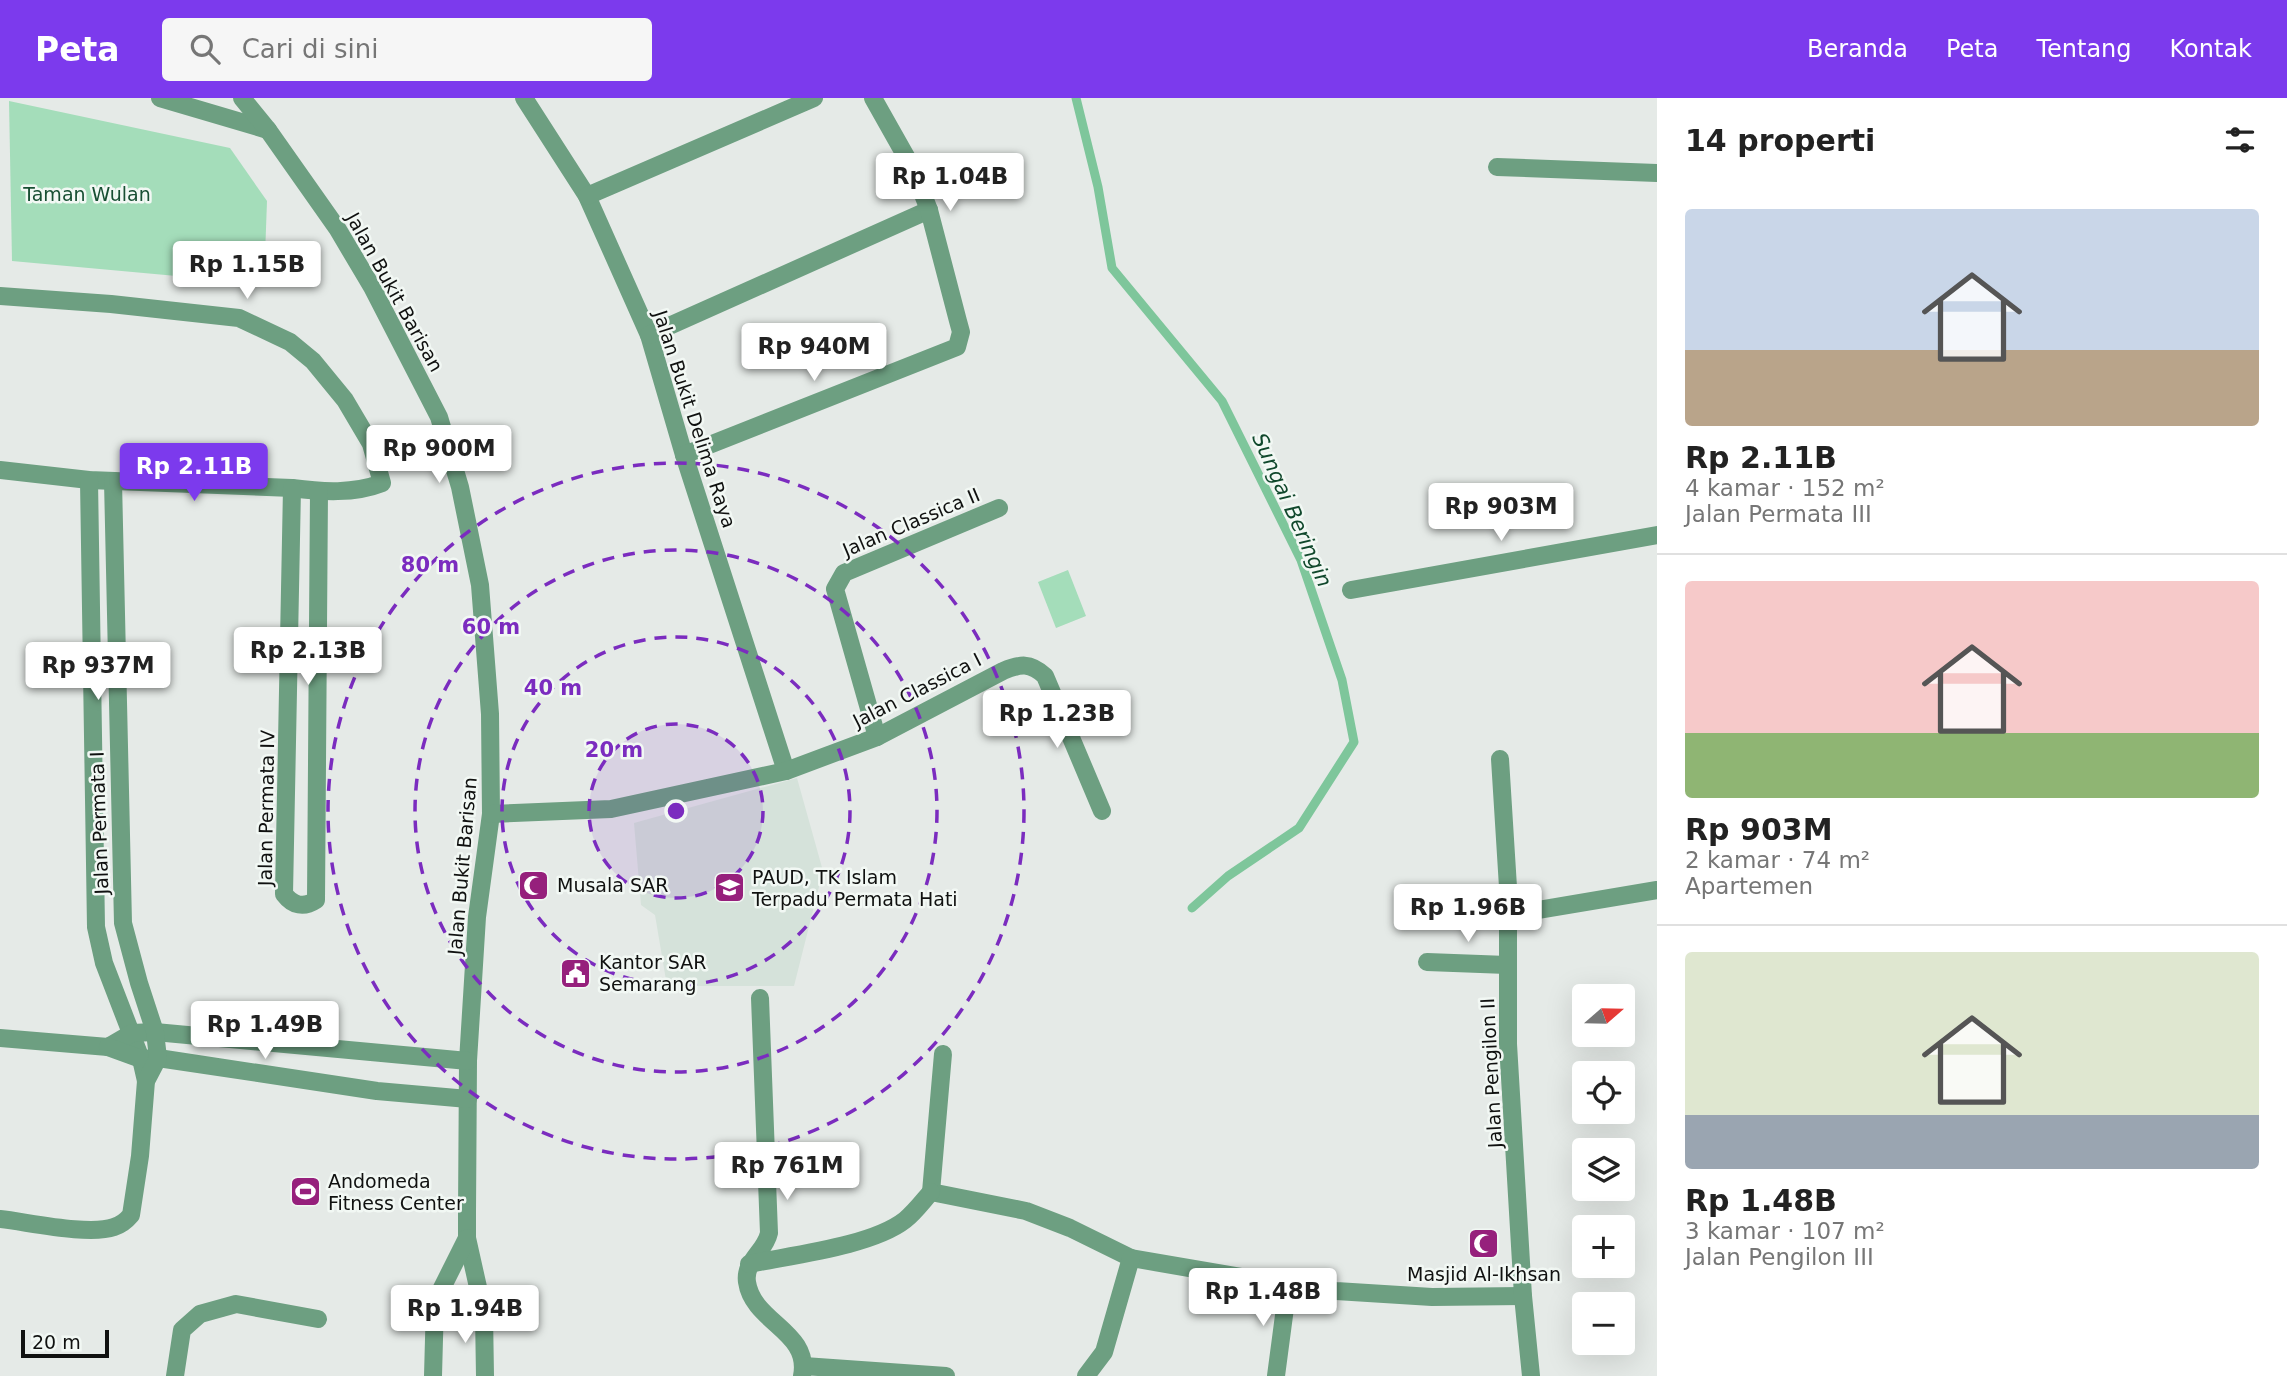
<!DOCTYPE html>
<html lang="id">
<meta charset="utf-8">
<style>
body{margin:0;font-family:"DejaVu Sans",sans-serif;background:#f6f6f6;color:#222;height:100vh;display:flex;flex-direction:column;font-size:26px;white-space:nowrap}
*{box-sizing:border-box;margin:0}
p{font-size:23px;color:#767676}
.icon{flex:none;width:38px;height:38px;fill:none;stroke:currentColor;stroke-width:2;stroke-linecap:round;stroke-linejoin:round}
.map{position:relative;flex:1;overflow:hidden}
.side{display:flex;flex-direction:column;background:#fff;width:630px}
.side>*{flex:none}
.needle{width:46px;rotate:70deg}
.tools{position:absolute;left:1572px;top:886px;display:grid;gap:14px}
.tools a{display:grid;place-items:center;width:63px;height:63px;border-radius:7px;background:#fff;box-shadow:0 7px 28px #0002;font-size:35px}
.scale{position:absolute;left:21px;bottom:18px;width:88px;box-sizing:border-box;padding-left:7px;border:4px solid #101110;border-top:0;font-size:19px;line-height:24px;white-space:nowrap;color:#101110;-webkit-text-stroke:5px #f2f8f4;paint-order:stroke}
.price{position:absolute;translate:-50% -60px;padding:0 16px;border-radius:7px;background:#fff;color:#222;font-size:23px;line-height:46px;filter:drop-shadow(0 2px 4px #0008)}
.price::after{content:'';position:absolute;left:50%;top:42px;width:21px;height:16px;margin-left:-10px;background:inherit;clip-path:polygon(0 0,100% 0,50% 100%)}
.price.selected{background:#7c3aed;color:#fff}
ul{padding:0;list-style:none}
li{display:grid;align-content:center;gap:14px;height:371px;padding:0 28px}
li+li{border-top:2px solid #e0e0e0}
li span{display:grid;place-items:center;height:217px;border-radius:7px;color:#555}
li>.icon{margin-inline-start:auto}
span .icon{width:126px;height:126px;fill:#fffc;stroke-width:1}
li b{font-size:30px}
h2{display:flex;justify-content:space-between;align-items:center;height:84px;padding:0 28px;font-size:30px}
header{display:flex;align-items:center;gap:42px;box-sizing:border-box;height:98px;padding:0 35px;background:#7c3aed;color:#fff}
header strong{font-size:33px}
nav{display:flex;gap:38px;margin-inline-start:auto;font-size:24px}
.search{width:490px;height:63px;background:#f6f6f6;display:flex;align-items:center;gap:18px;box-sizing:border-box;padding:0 24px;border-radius:7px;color:#767676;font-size:26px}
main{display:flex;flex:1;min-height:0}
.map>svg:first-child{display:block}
</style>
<header>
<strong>Peta</strong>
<div class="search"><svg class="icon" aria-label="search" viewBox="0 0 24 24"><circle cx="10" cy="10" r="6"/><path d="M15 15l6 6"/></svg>Cari di sini</div>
<nav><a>Beranda</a><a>Peta</a><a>Tentang</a><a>Kontak</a></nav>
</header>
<main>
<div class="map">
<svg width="1657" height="1278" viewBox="0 0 1657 1278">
<rect width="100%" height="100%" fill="#e5eae7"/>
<polygon fill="#d5e2da" points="797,680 823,773 794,888 667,888 655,817 641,807 634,725"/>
<g fill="#a4ddba">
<polygon points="9,3 230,50 267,103 264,186 12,163"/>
<polygon points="1068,472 1086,518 1056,530 1038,484"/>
</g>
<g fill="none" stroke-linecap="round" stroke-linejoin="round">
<polyline stroke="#7ec69b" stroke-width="9" points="1076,0 1098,89 1112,170 1222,303 1301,462 1342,582 1354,644 1299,730 1228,778 1192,810"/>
<g stroke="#6d9f81" stroke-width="18">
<polyline points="160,0 268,32"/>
<polyline points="242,0 268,32 337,130 372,189 439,319 460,389 480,487 490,616 491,716 477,819 468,963 467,1114 467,1140 484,1216 485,1278"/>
<polyline points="524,0 587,98 649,237 684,357 786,673"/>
<polyline points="1497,69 1657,75"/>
<polyline points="587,98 814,0"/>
<path d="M0 198 111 206 239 220 290 244 313 263 345 302 371 346 382 385C354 396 322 394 292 390L89 382 0 372"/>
<polyline points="649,237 929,112"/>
<polyline points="684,357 957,249 961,234 958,223 929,112 913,71 873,0"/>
<polyline points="89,382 96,829 104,865 141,961 146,983"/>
<path d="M292 390 284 796C293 808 304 810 316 802L319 393"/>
<polyline points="1351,492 1657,437"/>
<polyline points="877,639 835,491 844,475 999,410"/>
<polyline points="1500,661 1510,821"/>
<path d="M491 716 611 711 786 673 877 639 1003 573C1020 566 1030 564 1045 578L1102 713"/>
<polyline points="1427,864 1507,867"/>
<path d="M760 900 769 1135C765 1154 744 1163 747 1184 753 1225 811 1233 802 1278"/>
<polyline points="0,940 108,949 132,935 155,934 468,963"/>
<polyline points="108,949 141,961 158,960 377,993 468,1001"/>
<polyline points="931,1094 1026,1113 1070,1130 1131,1160 1288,1187 1336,1193 1432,1199 1523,1198"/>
<polyline points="931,1094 943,956"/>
<path d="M0 1121C28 1124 89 1138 114 1129 121 1127 126 1123 131 1117L140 1058 146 983 158 960 155 934 139 885 123 825 113 383"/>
<path d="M749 1166C792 1157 872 1148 905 1122 915 1114 923 1103 931 1094"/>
<polyline points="804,1268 946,1278"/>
<polyline points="175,1278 182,1232 200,1216 236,1206 318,1221"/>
<polyline points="433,1278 435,1204 467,1140"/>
<polyline points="1086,1278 1104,1254 1131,1160"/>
<polyline points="1276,1278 1288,1187"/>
<polyline points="1531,1278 1523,1198 1508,946 1508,829 1510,821 1520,815 1657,792"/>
</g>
</g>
<circle cx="676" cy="713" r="87" fill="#7b2cbf" fill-opacity=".12"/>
<g fill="none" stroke="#7b2cbf" stroke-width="3.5" stroke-dasharray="12 9">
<circle cx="676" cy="713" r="87"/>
<circle cx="676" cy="713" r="174"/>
<circle cx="676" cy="713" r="261"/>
<circle cx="676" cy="713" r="348"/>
</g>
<defs>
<symbol id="mosque-square" viewBox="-11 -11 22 22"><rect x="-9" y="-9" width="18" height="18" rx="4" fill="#96207c" stroke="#f2f8f4"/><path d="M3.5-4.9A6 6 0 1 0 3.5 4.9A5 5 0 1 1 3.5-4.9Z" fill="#fff"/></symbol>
<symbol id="school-square" viewBox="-11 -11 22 22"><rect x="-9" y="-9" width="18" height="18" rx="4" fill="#96207c" stroke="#f2f8f4"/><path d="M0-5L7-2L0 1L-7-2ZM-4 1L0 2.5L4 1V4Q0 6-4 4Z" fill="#fff"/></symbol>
<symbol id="civic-square" viewBox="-11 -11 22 22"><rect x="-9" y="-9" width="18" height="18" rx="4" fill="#96207c" stroke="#f2f8f4"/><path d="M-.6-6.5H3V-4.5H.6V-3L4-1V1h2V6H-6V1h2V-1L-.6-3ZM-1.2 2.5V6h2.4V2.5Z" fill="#fff"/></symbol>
<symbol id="stadium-square" viewBox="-11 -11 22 22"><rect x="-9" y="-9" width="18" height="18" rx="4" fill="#96207c" stroke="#f2f8f4"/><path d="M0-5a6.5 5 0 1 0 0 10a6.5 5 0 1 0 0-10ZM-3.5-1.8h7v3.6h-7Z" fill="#fff"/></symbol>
</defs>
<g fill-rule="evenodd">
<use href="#mosque-square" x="516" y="770" width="35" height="35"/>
<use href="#school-square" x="712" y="772" width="35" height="35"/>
<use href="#civic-square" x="558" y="858" width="35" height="35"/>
<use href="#stadium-square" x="288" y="1076" width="35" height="35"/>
<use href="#mosque-square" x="1466" y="1128" width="35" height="35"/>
</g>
<g text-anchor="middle" stroke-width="5" stroke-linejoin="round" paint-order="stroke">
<g font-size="19" fill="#184f33" stroke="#f2f8f4">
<text x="87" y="103">Taman Wulan</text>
</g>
<g font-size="19" fill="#101110" stroke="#f2f8f4">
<text transform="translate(395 194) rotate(61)" y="7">Jalan Bukit Barisan</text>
<text transform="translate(695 321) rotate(72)" y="7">Jalan Bukit Delima Raya</text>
<text transform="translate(911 424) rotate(-23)" y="7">Jalan Classica II</text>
<text transform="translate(917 592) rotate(-27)" y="7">Jalan Classica I</text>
<text transform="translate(266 710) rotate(-89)" y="7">Jalan Permata IV</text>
<text transform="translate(99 725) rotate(-92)" y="7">Jalan Permata I</text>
<text transform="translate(462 768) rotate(-85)" y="7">Jalan Bukit Barisan</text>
<text transform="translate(1491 975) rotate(-93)" y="7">Jalan Pengilon II</text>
</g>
<g font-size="19" fill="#101110" stroke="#f2f8f4" text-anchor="start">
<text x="752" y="786">PAUD, TK Islam<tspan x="752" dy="22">Terpadu Permata Hati</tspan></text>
<text x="557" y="794">Musala SAR</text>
<text x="599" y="871">Kantor SAR<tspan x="599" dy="22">Semarang</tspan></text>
<text x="328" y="1090">Andomeda<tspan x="328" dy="22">Fitness Center</tspan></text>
<text x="1484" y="1183" text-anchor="middle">Masjid Al-Ikhsan</text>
</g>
<g font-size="21" font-style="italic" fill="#10482c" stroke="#f2f8f4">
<text transform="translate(1292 412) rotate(66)" y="7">Sungai Beringin</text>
</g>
</g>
<circle cx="676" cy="713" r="10" fill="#7b2cbf" stroke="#f2f8f4" stroke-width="3.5"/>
<g font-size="21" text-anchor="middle" font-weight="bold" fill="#7b2cbf" stroke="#f2f8f4" stroke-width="5" stroke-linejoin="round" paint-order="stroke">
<text x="430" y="474">80 m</text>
<text x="491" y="536">60 m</text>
<text x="553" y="597">40 m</text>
<text x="614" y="659">20 m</text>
</g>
</svg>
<div class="tools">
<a><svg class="needle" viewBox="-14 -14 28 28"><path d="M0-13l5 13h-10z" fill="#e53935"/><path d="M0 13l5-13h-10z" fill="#767676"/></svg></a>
<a><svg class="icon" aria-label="locate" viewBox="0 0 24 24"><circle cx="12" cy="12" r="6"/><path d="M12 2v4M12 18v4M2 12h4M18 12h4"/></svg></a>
<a><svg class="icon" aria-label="layers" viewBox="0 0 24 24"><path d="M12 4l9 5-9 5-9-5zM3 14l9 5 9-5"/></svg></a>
<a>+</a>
<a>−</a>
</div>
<div class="scale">20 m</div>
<b class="price" style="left:950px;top:115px">Rp 1.04B</b>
<b class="price" style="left:247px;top:203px">Rp 1.15B</b>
<b class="price" style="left:814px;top:285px">Rp 940M</b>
<b class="price" style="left:439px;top:387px">Rp 900M</b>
<b class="price selected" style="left:194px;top:405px">Rp 2.11B</b>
<b class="price" style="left:1501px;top:445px">Rp 903M</b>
<b class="price" style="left:308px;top:589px">Rp 2.13B</b>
<b class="price" style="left:98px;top:604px">Rp 937M</b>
<b class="price" style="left:1057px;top:652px">Rp 1.23B</b>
<b class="price" style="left:1468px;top:846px">Rp 1.96B</b>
<b class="price" style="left:265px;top:963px">Rp 1.49B</b>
<b class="price" style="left:787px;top:1104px">Rp 761M</b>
<b class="price" style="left:1263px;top:1230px">Rp 1.48B</b>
<b class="price" style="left:465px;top:1247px">Rp 1.94B</b>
</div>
<section class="side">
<h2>14 properti<svg class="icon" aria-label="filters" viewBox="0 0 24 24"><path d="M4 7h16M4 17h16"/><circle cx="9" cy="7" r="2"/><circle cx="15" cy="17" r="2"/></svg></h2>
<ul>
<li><span style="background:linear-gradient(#c9d6e8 65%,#b9a48a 0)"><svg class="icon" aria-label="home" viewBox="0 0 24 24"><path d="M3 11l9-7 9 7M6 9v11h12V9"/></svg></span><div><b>Rp 2.11B</b><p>4 kamar · 152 m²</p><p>Jalan Permata III</p></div></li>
<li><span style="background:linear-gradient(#f6c9c9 70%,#8fb573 0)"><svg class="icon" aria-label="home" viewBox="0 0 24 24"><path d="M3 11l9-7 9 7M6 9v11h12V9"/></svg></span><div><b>Rp 903M</b><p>2 kamar · 74 m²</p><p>Apartemen</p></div></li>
<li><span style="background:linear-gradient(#dfe7d0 75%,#9aa5b1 0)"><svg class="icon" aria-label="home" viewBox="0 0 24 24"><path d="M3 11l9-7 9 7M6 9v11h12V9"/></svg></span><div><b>Rp 1.48B</b><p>3 kamar · 107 m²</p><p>Jalan Pengilon III</p></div></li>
</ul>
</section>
</main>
